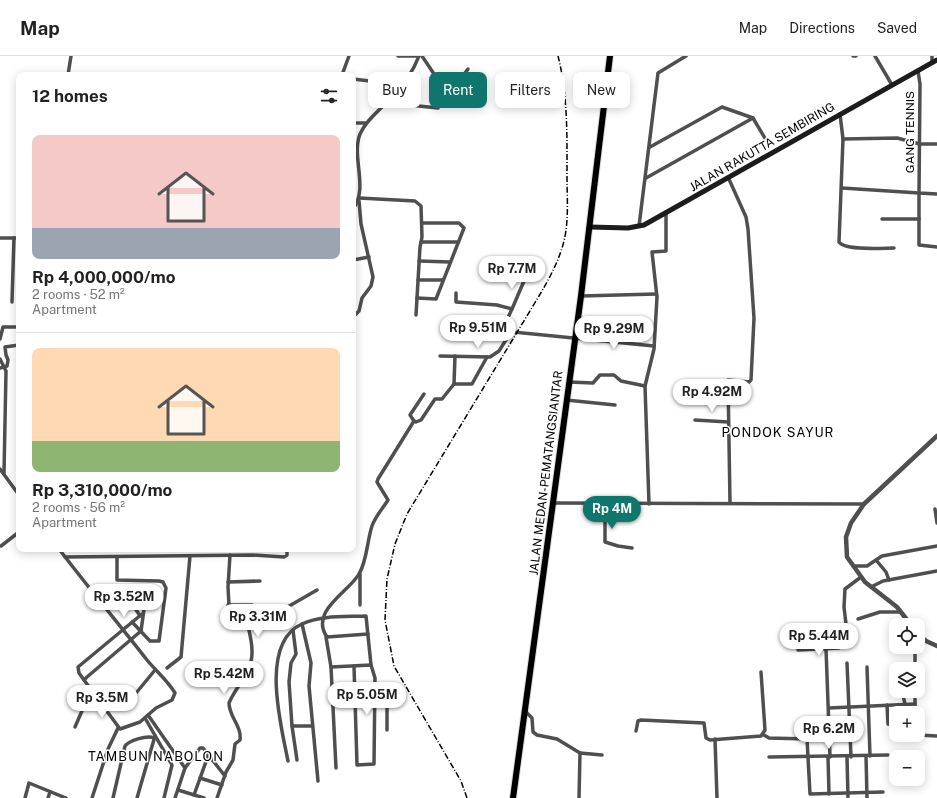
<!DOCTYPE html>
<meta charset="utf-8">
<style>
body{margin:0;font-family:"Public Sans",sans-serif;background:#f2f2f2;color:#222;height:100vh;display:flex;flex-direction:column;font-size:15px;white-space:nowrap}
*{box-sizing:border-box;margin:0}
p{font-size:13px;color:#767676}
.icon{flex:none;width:22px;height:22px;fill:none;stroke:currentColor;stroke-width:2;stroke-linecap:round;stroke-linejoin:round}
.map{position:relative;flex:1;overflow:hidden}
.details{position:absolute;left:16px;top:16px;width:340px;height:480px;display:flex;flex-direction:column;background:#fff;border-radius:8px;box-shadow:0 2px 10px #0003}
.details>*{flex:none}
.guide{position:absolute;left:368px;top:16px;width:380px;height:36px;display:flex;gap:8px}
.buttons{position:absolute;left:889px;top:562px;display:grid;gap:8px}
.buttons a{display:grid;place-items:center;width:36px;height:36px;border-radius:8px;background:#fff;box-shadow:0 2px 10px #0003;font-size:20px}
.price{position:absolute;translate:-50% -34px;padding:0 9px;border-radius:14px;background:#fff;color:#222;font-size:13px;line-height:26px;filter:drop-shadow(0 1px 2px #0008)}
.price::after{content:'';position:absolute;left:50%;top:24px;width:12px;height:9px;margin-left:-6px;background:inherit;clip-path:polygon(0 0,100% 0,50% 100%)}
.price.current{background:#0f766e;color:#fff}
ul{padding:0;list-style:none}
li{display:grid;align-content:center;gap:8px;height:212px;padding:0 16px}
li+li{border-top:1px solid #e0e0e0}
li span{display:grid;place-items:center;height:124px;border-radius:8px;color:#555}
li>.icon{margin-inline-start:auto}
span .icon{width:72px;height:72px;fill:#fffc;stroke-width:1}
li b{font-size:17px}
h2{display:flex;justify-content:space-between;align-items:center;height:48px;padding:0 16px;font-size:17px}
.pill{padding:0 14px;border-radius:8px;background:#fff;box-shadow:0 2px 10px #0003;font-size:14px;line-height:36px}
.pill.current{background:#0f766e;color:#fff}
header{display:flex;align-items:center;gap:24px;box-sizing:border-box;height:56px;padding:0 20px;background:#fff;border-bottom:1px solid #e0e0e0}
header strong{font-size:19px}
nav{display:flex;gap:22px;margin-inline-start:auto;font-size:14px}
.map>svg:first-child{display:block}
</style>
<header>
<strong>Map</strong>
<nav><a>Map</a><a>Directions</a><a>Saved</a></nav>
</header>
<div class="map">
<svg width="937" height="742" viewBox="0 0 937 742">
<rect width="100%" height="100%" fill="#fff"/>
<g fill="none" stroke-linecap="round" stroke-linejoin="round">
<defs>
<polyline id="trunk" points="513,742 581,240 610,0"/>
</defs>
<use href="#trunk" stroke="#dbdbdb" stroke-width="8"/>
<g stroke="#4f4f4f" stroke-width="3.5">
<polyline points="398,0 419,0"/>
<polyline points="422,0 438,24 452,35"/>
<polyline points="853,0 856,0"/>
<polyline points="875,0 892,29"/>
<polyline points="932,7 932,0"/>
<polyline points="468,13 448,40 450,45 458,49 468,44 483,25"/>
<polyline points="918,15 920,28 919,137 937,138"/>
<polyline points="68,19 71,0"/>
<polyline points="251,19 276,19"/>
<polyline points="342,19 349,0"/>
<polyline points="353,23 403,29"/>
<polyline points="392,42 409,49 438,52"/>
<polyline points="587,44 605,44"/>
<path d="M840 58 843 83 839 186C845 195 883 192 894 192"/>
<polyline points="753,62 766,84"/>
<polyline points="353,67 366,67"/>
<polyline points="843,83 897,82 920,88 937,88"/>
<polyline points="728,121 746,161 748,173 754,262 751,324 749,326 728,324 730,447"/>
<polyline points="646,122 753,62 722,51 650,91"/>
<polyline points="842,132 919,137 919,189 937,191"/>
<polyline points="359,142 415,145 421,150 422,181 420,191 416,259"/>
<path d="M353 153C369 132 351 101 360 78 366 64 380 54 390 43 403 30 413 16 419 0"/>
<polyline points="882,163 919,163"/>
<polyline points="639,170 658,17 686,0"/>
<polyline points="0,182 19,182"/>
<polyline points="421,186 458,186"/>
<polyline points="353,204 369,201"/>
<polyline points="419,205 450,206"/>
<polyline points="418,224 443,224"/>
<polyline points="456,237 456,246 497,249 512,253 502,274"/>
<polyline points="581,240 656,238"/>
<polyline points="417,242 436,243 464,172 459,167 422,167"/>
<polyline points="12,246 14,182"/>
<polyline points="512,253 524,225 524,217"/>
<polyline points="353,261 359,255 362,242 371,230 373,221 361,168 359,145"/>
<polyline points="454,270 654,290"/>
<polyline points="0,283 3,271 19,271"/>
<polyline points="440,300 490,301 499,295 511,276"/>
<polyline points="455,300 454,328 472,328 487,301"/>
<polyline points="0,303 6,315 4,417"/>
<polyline points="0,312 7,310 8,304 6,299 5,291 19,289"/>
<polyline points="569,326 593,327 600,319 614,319 621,325 645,330"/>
<polyline points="679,341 728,343"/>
<polyline points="566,344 615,349"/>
<polyline points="695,364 728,366"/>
<polyline points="414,365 410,359 424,338"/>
<polyline points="0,413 19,439"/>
<polyline points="553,447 864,448"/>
<polyline points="605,448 605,486 618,490 632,492"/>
<polyline points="649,448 645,330 654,293 657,241 652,196 666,195 666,156"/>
<polyline points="935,453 937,467"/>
<polyline points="1,490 19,476"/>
<path d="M59 493C88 531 118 567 147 604 156 615 168 625 175 637L172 644 156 652 140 666 120 673 84 624 87 621 141 575 146 539"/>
<polyline points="230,499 228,531 230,568 237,571 262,570"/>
<polyline points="65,501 253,499 284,501 287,499 287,493"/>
<polyline points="117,501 117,524 159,525 163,526 166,532 159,585 150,585 132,566"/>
<polyline points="876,504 886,516 889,524"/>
<polyline points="853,510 867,510 882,500 937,490"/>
<polyline points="228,526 260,525"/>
<polyline points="871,531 883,525 937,515"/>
<polyline points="130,544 140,560"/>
<polyline points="228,549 252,549 268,556 277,557 317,534"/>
<polyline points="360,549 360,518"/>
<polyline points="858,563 880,556 901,556"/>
<polyline points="302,568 311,607 309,630 318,725"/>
<polyline points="846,568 844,551 845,533 861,521"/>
<polyline points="293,574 296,598 291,607 289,626 292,670 297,704"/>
<path d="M368 578 327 581C309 555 349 536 359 518 367 505 367 485 372 470 375 461 383 452 388 444L377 426 378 423 414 365 416 366 421 364 435 343H442L454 328"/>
<polyline points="326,581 331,611 336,712"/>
<polyline points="826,593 830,701"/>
<polyline points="798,594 839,592"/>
<polyline points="847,607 851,701"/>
<polyline points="331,611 371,609"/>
<polyline points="867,611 870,700"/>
<polyline points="167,612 181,601 190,500"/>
<polyline points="915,613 915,591"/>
<polyline points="84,624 79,617 78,611 142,558"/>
<polyline points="902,635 905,648"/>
<polyline points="387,638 387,646"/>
<polyline points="132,642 155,614"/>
<polyline points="375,645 387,646 387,674"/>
<polyline points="887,649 888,668 896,669"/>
<polyline points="829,652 915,648"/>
<polyline points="526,656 532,662 533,676 537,679 557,683 580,697 579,742"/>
<polyline points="915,657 915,635"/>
<polyline points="148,659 185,712"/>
<polyline points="145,662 172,709 164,742"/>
<polyline points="292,670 312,670"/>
<polyline points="75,671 91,634"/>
<polyline points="636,675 638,665 641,664 704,667 706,682 710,684 761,680 765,674 761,616"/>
<polyline points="764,679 769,682 807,683 810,738 883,736"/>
<polyline points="918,679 937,680"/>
<polyline points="715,683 717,742"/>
<polyline points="580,697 602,699"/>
<polyline points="866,700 867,742"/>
<polyline points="769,701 888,699"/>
<polyline points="828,701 829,738"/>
<polyline points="847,701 848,742"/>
<path d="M288 705C281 669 259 587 302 568 321 559 345 561 366 560L371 609 375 622 374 708 357 709 354 610"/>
<polyline points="200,722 222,729"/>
<polyline points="178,734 204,742"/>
<polyline points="194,739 208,700"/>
<polyline points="25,742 29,727 66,742"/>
<polyline points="48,742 50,736"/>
<polyline points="92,742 108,693 118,672"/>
<path d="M113 742 125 690C130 684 147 679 154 682"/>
<polyline points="137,742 155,680"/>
<polyline points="175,742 185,712 200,692 203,692 225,720"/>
<path d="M217 742 226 716 233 704 235 688 240 684C242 670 229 661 229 647 236 630 253 615 252 595 252 587 250 578 248 570"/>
</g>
<g stroke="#4f4f4f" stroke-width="4.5">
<polyline points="911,569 897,551 865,526 847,501 846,481 851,467 864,448 937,380"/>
<polyline points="918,578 926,585 937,590"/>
</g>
<polyline stroke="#1c1c1c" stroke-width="5" points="590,171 628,172 644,169 937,4"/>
<use href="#trunk" stroke="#000" stroke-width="6"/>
<path stroke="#000" stroke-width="1.5" stroke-dasharray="6 2 1 2" stroke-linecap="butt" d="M467 742 461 725 394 610 385 564 387 523 395 488 407 458 539 240C549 223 559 205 564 185 569 164 567 142 567 121 567 81 568 39 558 0"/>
</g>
<g text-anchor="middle" stroke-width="3" stroke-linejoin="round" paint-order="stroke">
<g font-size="12" fill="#000" stroke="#fff">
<text transform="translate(910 76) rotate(-90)" y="4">GANG TENNIS</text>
<text transform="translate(762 91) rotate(-30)" y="4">JALAN RAKUTTA SEMBIRING</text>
<text transform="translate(546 417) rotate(-83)" y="4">JALAN MEDAN-PEMATANGSIANTAR</text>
</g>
<g font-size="13" letter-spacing="1" fill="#000" stroke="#fff">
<text x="778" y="381">PONDOK SAYUR</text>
<text x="156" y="705">TAMBUN NABOLON</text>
</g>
</g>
</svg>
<div class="buttons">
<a><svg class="icon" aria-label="locate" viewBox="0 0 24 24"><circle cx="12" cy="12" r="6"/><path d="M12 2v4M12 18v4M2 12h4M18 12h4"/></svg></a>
<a><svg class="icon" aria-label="layers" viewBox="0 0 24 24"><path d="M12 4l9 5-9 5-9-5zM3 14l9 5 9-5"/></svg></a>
<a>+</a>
<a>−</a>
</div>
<b class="price" style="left:512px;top:234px">Rp 7.7M</b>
<b class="price" style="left:478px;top:293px">Rp 9.51M</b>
<b class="price" style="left:614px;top:294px">Rp 9.29M</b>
<b class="price" style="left:712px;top:357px">Rp 4.92M</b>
<b class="price current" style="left:612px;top:474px">Rp 4M</b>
<b class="price" style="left:124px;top:562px">Rp 3.52M</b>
<b class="price" style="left:258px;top:582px">Rp 3.31M</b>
<b class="price" style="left:819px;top:601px">Rp 5.44M</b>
<b class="price" style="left:224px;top:639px">Rp 5.42M</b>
<b class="price" style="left:367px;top:660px">Rp 5.05M</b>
<b class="price" style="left:102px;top:663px">Rp 3.5M</b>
<b class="price" style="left:829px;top:694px">Rp 6.2M</b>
<div class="guide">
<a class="pill">Buy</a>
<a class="pill current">Rent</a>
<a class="pill">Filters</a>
<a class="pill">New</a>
</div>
<section class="details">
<h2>12 homes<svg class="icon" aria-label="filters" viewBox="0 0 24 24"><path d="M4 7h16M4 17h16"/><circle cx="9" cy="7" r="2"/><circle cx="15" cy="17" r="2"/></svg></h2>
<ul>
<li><span style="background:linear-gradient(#f6c9c9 75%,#9aa5b1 0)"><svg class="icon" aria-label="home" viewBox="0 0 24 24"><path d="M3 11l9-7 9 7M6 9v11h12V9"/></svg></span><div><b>Rp 4,000,000/mo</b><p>2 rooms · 52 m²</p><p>Apartment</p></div></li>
<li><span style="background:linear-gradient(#ffd9b3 75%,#8fb573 0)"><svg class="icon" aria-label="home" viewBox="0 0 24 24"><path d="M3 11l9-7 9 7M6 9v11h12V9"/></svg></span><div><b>Rp 3,310,000/mo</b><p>2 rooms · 56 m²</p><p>Apartment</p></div></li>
</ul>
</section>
</div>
